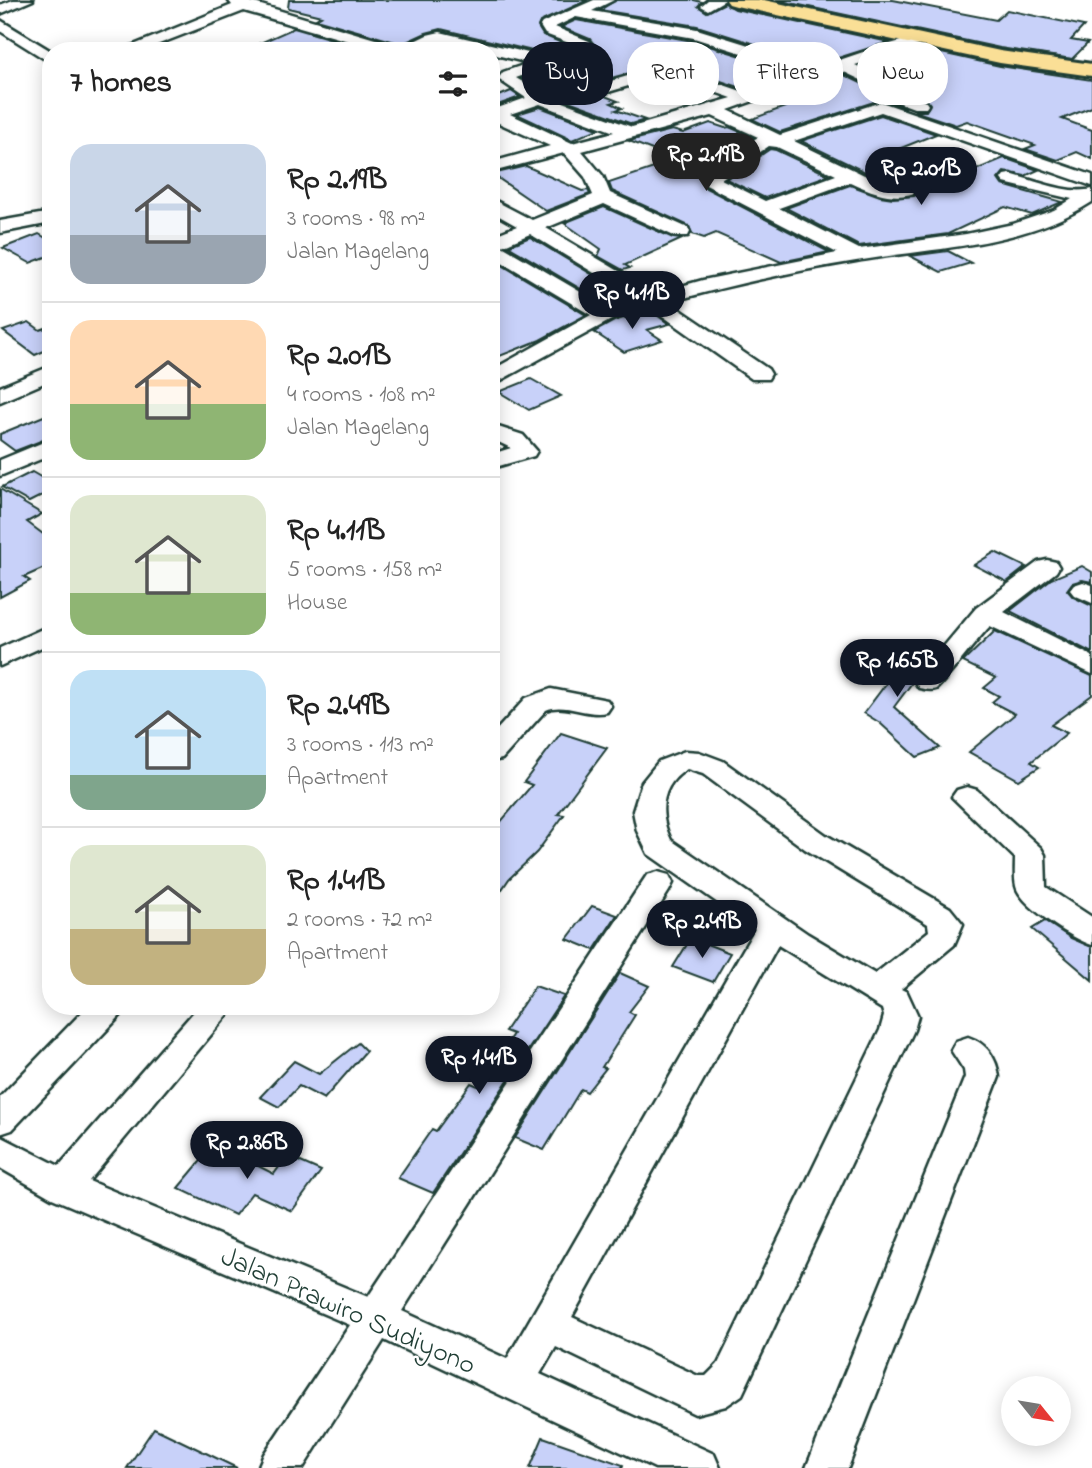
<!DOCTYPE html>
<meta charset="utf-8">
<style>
body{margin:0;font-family:"Indie Flower",sans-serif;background:#f2f2f2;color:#222;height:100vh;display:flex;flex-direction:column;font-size:26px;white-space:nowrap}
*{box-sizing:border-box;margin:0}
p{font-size:23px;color:#767676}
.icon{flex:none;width:38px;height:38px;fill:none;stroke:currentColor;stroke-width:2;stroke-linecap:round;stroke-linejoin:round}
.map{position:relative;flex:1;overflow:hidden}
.drawer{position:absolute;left:42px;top:42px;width:458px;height:973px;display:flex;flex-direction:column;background:#fff;border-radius:28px;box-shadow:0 4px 18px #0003}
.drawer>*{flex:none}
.hud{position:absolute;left:522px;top:42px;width:466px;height:63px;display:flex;gap:14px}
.needle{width:46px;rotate:120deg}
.tools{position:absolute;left:1001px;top:1376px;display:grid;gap:14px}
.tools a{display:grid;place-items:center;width:70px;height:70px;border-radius:50%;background:#fff;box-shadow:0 4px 18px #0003;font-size:35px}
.price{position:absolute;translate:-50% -60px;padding:0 16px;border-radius:24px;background:#111827;color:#fff;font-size:23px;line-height:46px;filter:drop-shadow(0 2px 4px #0008)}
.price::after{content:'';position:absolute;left:50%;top:42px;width:21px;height:16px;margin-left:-10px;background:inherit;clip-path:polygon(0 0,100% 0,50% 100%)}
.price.on{background:#222;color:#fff}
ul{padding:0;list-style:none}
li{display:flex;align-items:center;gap:21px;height:175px;padding:0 28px}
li+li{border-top:2px solid #e0e0e0}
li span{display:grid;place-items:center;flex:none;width:196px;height:140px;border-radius:21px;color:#555}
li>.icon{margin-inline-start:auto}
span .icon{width:84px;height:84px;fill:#fffc;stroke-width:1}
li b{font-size:30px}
h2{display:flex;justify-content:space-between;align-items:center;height:84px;padding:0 28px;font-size:30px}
.pill{padding:0 24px;border-radius:28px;background:#fff;box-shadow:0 4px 18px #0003;font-size:24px;line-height:63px}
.pill.on{background:#111827;color:#fff}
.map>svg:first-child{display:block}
</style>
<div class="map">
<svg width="1092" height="1468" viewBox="0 0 1092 1468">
<rect width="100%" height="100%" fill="#fff"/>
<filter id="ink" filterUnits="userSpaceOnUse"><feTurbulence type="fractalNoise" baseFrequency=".0143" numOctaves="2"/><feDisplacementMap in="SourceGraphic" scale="14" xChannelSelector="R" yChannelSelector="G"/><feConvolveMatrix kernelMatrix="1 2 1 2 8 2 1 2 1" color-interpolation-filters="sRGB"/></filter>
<g filter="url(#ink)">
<g fill="#c8d1f9" stroke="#1f3d34" stroke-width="2">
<polygon points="289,0 588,0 540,22 538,27 543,35 569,46 545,54 441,29 426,33 402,44 316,19 321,16 288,8"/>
<polygon points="616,0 694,0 702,2 698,6 707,12 725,3 735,9 889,42 819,64 697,26 600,10"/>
<polygon points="776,0 893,0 996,20 1007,10 1084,26 1071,40 1088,43 1072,59 1000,48"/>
<polygon points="576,20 693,41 796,73 748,90 666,63 604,80 579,78 541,90 522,79 597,49 590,39 561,27"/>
<polygon points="294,28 373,51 242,51"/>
<polygon points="919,48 1000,66 1092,80 1092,107 1062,119 1092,130 1092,159 1077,152 1058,160 1025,149 1035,145 967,121 956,125 914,111 926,111 930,104 927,100 906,92 899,83 862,66"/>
<polygon points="840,73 880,92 883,99 906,108 880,100 780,132 752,119 788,106 769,98"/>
<polygon points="511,91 520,97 492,107 492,99"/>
<polygon points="581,93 605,96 618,101 611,103 622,108 616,110 645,120 632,124 563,99"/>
<polygon points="540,107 598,129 572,140 517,114"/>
<polygon points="881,115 936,134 876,158 929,173 901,183 888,183 801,141"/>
<polygon points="710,123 725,128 729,127 753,137 706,168 701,180 704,187 829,252 781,262 716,233 704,238 692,234 689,226 612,191 609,183 678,160 629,141 672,130 683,133"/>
<polygon points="770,149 776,150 829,175 765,198 726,179"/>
<polygon points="1004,158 1038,170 1025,176 1004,172 998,179 1002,185 1062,202 1032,215 1005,207 948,234 859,246 786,208 850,185 880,196 893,198 914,196"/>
<polygon points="526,166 582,191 588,190 590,194 546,211 492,174"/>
<polygon points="604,207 673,238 682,239 625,265 630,268 623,270 598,256 601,249 564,223"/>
<polygon points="39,234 51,241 51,255 30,263 3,248"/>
<polygon points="530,237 631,298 608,305 508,246"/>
<polygon points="948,251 971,263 941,272 910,256"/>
<polygon points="492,259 586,315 540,340 492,359"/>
<polygon points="650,310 669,324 647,330 662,340 624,352 594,332 614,321"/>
<polygon points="29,322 40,330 51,326 51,348 35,355 3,331"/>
<polygon points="531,379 561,396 529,410 499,392"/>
<polygon points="51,413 51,437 15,451 0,440 0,434"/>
<polygon points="32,472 51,483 51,491 29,502 2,487"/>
<polygon points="0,489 42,514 27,522 51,540 51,565 24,577 30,581 0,597"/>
<polygon points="995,552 1026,567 1007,582 974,565"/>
<polygon points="1082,566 1092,572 1092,582 1082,580 1072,583 1067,590 1073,597 1092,606 1092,653 1010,611 1051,579"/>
<polygon points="995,631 1092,676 1092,695 1051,725 1067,733 1031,762 1039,767 1019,780 969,752 1015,714 992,702 999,696 984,688 996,678 963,662"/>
<polygon points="887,650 926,664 894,707 940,748 917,757 880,723 864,713 888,681 859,671 875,651 884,654"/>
<polygon points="561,733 607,748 558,814 564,815 537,852 509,879 492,904 492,832 532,785 524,782"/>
<polygon points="592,906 617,915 594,950 567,939"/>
<polygon points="1045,921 1071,938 1092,947 1092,980 1032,929"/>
<polygon points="691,938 730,953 713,982 673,967"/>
<polygon points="620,973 649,986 629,1012 635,1015 602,1067 606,1068 587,1092 581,1089 544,1150 515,1138"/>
<polygon points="535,986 564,996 433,1193 398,1178 432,1129 436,1131 471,1083 478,1086 513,1034 505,1031"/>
<polygon points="358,1043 366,1051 324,1099 299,1086 279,1107 260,1097 294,1061 319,1074"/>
<polygon points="215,1144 274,1174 287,1156 321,1171 292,1211 252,1193 235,1215 178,1188"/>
<polygon points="154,1428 237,1468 127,1468"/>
<polygon points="543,1437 623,1465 622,1468 530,1468"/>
</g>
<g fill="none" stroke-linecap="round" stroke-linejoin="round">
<defs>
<g id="minor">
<polygon points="13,0 33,0 0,14 0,5"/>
<path d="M228 0H244L402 47 427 35 440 32 545 57 577 46 545 34 540 26 542 23 594 0H614L592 11 697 29 819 67 872 49 919 36 924 38 927 41 924 44 855 65 898 85 904 91 903 93 926 102 928 105 926 108H914L884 97 882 94 884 91 840 70 728 110 780 135 881 102 1092 175V186L881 112 794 141 887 186H901L936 173 907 162 904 158 907 154 913 153 954 167 958 174 955 178C907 196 900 205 850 182L779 208 859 249 966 234 1013 224 1054 210 1072 199 1004 183 1001 179 1004 175 1010 174C1034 180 1067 195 1092 189V202C1022 247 936 247 856 261 794 271 730 285 669 302L768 369 771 374 768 379H752L650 307 613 319 492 385V370L591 315 492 256V236L517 226 492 212V199L532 220 593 195 585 177 564 153 492 172V162L550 146 492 120V110L526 98 498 79 503 72 529 63 492 54V51H479L440 42 418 51H383L244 11 141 51H119L232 5ZM576 17 694 38 804 73 747 93 665 65 604 83 580 80 541 93 516 78 592 50 595 47 589 41 555 27ZM665 75 732 98 632 127 555 99 581 90 605 93ZM540 104 614 132 572 143 510 114ZM712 116 758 137 707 170 703 181 706 185 837 253 703 280 656 293 546 228 604 204 674 236H688L690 232 688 228 610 193 603 176 582 151ZM769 146 777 147 836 175 765 201 721 179ZM530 234 637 299 608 308 502 246Z"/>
<polygon points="708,0 725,0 708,10 701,6"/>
<polygon points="0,20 51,51 51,63 0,31"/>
<polygon points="51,212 51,223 0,233 0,221"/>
<polygon points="51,366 51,380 0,402 0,387"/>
<polygon points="492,425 523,435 537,451 534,456 492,468 492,454 511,448 492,439"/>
<polygon points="51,439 51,455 0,476 0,460"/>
<path d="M1047 560 1056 562 1059 567 1056 572 1004 612 1092 656V674L990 626C981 635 940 687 936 689 930 691 925 689 919 688L915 682 919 676 976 608 1038 562Z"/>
<polygon points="1083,582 1092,585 1092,603 1074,595 1070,590 1074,585"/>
<polygon points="51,625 51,643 0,666 0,648"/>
<path d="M551 689 607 700 611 706 607 712C587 717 565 702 546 710L502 759 492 761V735L526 698Z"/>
<path d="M685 751 699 752 723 761 826 835 950 908 963 924 954 945 901 989 907 992 918 1016 914 1030 742 1395 726 1406 695 1414 556 1347 540 1374 714 1454 720 1468H655L384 1340 303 1468H258L264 1454 350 1325 52 1198 0 1168V1136L59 1166 199 1006H235L89 1181 368 1297 647 875 658 872 669 875 673 883 669 891 402 1311 507 1359 755 929 648 854 637 831 633 811 642 782 659 761ZM687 769 703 774 805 849 928 924 929 931 875 974 808 934 671 840C658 814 660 785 687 769ZM778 945 882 1009 884 1016 880 1030 718 1364 706 1376H698L572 1317Z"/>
<path d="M967 787 977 790 1041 848 1045 855 1046 887 1092 917V945C1073 939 1020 905 1016 886 1014 877 1015 867 1015 858L952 797 957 790Z"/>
<polygon points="88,1006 125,1006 121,1015 12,1130 0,1134 0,1097"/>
<path d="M968 1037C986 1043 997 1058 999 1077L848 1468H806L965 1077 964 1070 951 1050 956 1041Z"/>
</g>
<polygon id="highway" points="726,0 764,0 1000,51 1092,64 1092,76 1000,63 736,6 729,4"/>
</defs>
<use href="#minor" stroke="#1f3d34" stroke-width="5"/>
<use href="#highway" stroke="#1f3d34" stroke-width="6"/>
<use href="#minor" fill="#fff" fill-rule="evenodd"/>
<use href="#highway" fill="#fadf96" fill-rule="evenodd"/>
</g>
</g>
<g text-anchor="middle" stroke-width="5" stroke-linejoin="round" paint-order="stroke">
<g font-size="28" fill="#1f3d34" stroke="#fff">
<text transform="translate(349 1309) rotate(24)" y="10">Jalan Prawiro Sudiyono</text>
</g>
</g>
</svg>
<div class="tools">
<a><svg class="needle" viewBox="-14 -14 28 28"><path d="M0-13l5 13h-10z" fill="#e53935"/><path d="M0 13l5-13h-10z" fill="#767676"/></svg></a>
</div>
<b class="price on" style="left:706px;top:193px">Rp 2.19B</b>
<b class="price" style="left:921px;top:207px">Rp 2.01B</b>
<b class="price" style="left:632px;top:331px">Rp 4.11B</b>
<b class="price" style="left:897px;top:699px">Rp 1.65B</b>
<b class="price" style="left:702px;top:960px">Rp 2.49B</b>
<b class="price" style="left:479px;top:1096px">Rp 1.41B</b>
<b class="price" style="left:247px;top:1181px">Rp 2.86B</b>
<div class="hud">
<a class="pill on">Buy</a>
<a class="pill">Rent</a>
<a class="pill">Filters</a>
<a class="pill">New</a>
</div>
<section class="drawer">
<h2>7 homes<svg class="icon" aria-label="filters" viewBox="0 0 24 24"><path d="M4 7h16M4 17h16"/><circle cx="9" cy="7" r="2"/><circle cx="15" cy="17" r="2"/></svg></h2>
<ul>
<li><span style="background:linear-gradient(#c9d6e8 65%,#9aa5b1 0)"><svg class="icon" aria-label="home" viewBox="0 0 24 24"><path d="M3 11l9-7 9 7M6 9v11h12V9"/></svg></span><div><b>Rp 2.19B</b><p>3 rooms · 98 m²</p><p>Jalan Magelang</p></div></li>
<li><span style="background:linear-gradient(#ffd9b3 60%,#8fb573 0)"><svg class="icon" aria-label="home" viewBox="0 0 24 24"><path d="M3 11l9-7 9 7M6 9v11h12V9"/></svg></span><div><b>Rp 2.01B</b><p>4 rooms · 108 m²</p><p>Jalan Magelang</p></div></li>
<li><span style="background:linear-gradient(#dfe7d0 70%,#8fb573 0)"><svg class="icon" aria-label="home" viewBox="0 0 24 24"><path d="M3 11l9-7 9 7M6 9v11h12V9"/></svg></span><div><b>Rp 4.11B</b><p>5 rooms · 158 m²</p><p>House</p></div></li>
<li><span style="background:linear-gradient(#bfe0f5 75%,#7fa58c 0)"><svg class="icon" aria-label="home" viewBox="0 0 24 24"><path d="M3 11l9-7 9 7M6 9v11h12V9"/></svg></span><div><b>Rp 2.49B</b><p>3 rooms · 113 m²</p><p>Apartment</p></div></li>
<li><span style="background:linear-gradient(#dfe7d0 60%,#c2b280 0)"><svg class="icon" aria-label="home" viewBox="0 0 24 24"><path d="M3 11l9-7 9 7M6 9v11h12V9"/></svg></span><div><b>Rp 1.41B</b><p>2 rooms · 72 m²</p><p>Apartment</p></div></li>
</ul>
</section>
</div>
